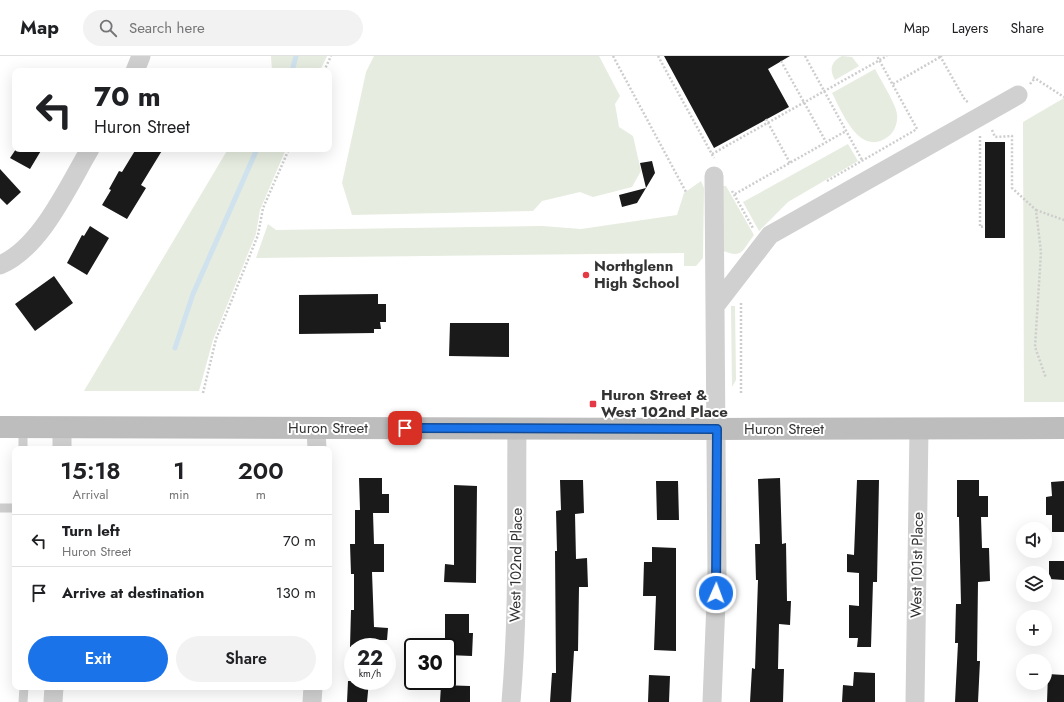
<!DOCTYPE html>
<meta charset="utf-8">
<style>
:root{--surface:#fff;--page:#f2f2f2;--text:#202124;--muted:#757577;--line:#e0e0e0;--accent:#1a73e8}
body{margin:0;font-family:Jost,sans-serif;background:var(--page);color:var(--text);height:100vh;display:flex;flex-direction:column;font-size:15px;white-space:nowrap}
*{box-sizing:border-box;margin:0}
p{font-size:13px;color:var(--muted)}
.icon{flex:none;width:22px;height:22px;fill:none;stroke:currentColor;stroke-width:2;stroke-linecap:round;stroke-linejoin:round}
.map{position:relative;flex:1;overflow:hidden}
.drawer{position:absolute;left:12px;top:390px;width:320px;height:244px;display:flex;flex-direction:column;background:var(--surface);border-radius:8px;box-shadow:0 4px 16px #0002}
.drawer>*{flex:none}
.guide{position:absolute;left:12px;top:12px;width:320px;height:84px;border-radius:8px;box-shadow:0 4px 16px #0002;background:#fff;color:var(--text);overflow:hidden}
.fabs{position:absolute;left:1016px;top:466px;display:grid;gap:8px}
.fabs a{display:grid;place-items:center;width:36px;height:36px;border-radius:50%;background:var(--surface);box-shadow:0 4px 16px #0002;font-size:20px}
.speed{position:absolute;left:344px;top:582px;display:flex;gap:8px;font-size:20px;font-weight:700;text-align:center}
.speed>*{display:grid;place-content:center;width:52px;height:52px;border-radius:50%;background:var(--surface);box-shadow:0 4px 16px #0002;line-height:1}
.speed small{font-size:10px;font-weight:400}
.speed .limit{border:2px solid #111;border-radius:6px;background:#fff;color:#111}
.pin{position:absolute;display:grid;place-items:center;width:34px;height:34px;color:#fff;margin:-17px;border-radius:8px;box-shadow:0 2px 6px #0006}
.me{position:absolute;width:44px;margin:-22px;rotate:2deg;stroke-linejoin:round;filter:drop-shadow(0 0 3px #0008)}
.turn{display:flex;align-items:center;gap:14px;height:84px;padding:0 16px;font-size:18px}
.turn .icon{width:52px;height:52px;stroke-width:2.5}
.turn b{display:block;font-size:28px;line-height:34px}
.eta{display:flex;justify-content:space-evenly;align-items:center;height:68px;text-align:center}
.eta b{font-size:24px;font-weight:600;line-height:28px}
.cta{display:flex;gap:8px;margin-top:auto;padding:8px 16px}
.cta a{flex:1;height:46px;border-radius:24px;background:var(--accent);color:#fff;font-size:16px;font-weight:600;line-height:46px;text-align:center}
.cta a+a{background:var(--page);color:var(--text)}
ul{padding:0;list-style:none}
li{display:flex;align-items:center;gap:12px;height:52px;padding:0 16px;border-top:1px solid var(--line)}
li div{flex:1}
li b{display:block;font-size:15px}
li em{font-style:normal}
header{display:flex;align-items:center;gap:24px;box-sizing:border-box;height:56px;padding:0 20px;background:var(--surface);border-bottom:1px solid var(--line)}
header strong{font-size:19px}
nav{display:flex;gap:22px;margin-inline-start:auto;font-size:14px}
.search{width:280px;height:36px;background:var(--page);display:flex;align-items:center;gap:10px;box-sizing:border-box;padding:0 14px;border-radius:22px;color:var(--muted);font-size:15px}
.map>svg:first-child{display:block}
.green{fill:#e6ecdf}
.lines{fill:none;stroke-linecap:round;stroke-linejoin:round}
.stream{stroke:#cfe2ee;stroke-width:5}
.building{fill:#1a1a1a}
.path{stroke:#cdcdcd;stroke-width:2.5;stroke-dasharray:2 2;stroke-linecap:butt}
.lane{stroke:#d0d0d0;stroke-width:9}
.street{stroke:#d0d0d0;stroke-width:19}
.secondary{stroke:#bdbdbd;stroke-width:22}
.route-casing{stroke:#114b97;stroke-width:10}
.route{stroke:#1a73e8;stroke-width:7}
.poi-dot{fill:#e63946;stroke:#fff;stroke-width:1.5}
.labels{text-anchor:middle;stroke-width:4;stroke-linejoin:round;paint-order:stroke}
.poi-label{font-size:15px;font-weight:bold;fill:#333;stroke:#fff;text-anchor:start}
.street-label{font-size:15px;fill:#333;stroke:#fff}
</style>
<header>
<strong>Map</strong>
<div class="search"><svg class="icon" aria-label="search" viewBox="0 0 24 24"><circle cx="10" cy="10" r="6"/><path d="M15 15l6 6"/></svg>Search here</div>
<nav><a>Map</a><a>Layers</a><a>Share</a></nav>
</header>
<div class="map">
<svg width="1064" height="646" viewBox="0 0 1064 646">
<rect width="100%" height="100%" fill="#fff"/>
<path class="green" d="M 271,0 L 327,0 L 320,15 L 272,15 Z
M 374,0 L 599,0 L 620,40 L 615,48 L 619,71 L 633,80 L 641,115 L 632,131 L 593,141 L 580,136 L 542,145 L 533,155 L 352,159 L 342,127 L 366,16 Z
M 842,0 L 852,1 L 859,10 L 835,24 C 829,14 831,5 842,0 Z
M 875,13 C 880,23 896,48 897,58 C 898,66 895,75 889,80 C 860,103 842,56 832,37 Z
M 1064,42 L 1064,346 L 1024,346 L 1023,66 Z
M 848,88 L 858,105 L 788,146 L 759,175 L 743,146 Z
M 228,93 L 286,93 L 260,154 L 256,178 L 213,284 L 199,335 L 84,335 Z
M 701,125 L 704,132 L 703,202 L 696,210 L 684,210 L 684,197 L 256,202 L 268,168 L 276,174 L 542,170 L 581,173 L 677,159 L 684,137 Z
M 723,130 L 726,130 L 754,179 C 741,196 743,203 721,194 Z
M 731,250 L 735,250 L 736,324 L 732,331 Z"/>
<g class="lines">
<path class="stream" d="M 292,15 L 296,0
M 175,292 L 193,238 L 257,93"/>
</g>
<path class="building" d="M 664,0 L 790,0 L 768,13 L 789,51 L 714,92 Z
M 985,86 L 1005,86 L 1005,182 L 985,182 Z
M 16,93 L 42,93 L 30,113 L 10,102 Z
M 136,93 L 163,93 L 141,129 L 146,132 L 127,163 L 102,149 L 111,134 L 109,133 L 119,115 L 122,116 Z
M 652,105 L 655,117 L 637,147 L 622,151 L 619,139 L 646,132 L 640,107 Z
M 0,113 L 21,136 L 7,149 L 0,142 Z
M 90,170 L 109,182 L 87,219 L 67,207 L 82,179 L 84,180 Z
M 54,220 L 73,247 L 35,275 L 15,248 Z
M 378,238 L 378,248 L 386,248 L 386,266 L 380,266 L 381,273 L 374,273 L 374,277 L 299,278 L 299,239 Z
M 450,267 L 509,267 L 509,301 L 449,300 Z
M 359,422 L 382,422 L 382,438 L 389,438 L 389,457 L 373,457 L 374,488 L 384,488 L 384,516 L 372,516 L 374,571 L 388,572 L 387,584 L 374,584 L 374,591 L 350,591 L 351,554 L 354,554 L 354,518 L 351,518 L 350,488 L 355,488 L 355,454 L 360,454 Z
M 780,422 L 782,488 L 786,487 L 787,545 L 791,545 L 790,569 L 779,568 L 778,613 L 784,613 L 783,646 L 750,646 L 752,612 L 755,613 L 758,524 L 756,524 L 755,488 L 760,488 L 758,423 Z
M 560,424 L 583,424 L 584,457 L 575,458 L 576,503 L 587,502 L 588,531 L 579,531 L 578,595 L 574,595 L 571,646 L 550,646 L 552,617 L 556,617 L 555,495 L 557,495 L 556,455 L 561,454 Z
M 857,424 L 879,424 L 877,526 L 873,526 L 871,591 L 857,591 L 858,582 L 849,582 L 849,549 L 859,550 L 859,517 L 847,516 L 847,498 L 854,499 Z
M 957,424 L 979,424 L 979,440 L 988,440 L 988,461 L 981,461 L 982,492 L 989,492 L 990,525 L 978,526 L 977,605 L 980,605 L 978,646 L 955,646 L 958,587 L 955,587 L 956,548 L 961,548 L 959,461 L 957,461 Z
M 656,425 L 678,425 L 679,464 L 657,464 Z
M 1064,425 L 1064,476 L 1052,476 L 1052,459 L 1046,459 L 1046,441 L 1052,440 L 1051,426 Z
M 454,429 L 477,430 L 476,527 L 444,526 L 445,508 L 454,509 Z
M 652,491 L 676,492 L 676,595 L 654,594 L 656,540 L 643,540 L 644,506 L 652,506 Z
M 1049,505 L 1064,505 L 1064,524 L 1049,523 Z
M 445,558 L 469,558 L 469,577 L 473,577 L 472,600 L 447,599 L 447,591 L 445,591 Z
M 854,616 L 875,617 L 875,646 L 842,646 L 843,629 L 853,630 Z
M 1048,618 L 1064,619 L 1064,646 L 1047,646 Z
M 649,619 L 670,620 L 669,646 L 648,646 Z
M 348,625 L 369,625 L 367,646 L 347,646 Z
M 441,629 L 470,630 L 470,646 L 440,646 Z"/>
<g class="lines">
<path class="path" d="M 613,0 L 686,136
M 658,0 L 714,102
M 805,0 L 862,104
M 940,0 L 965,44 L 969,47
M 781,5 L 826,86
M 324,15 L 331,0
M 1033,21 L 1064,41
M 893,28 L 942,0
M 1030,28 L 1035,22
M 766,63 L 790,107
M 992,74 L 995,81 L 1012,80 L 1012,132 L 1036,154 L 1041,196 L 1035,291 L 1046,322
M 980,80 L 980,171 L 985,170
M 712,98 L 887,0
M 827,125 L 917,73 L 877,0
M 732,135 L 753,172
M 735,138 L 846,75
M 1036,154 L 1064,164
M 203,337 L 216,283 L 258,179 L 263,152 L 289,93
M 741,337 L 741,245"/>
<path class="lane" d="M 23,371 L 23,393
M 0,452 L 15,452
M 23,646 L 24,631"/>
<path class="street" d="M 135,15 L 141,0
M 0,209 C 41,192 68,130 90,93
M 716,249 L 770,179 L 1018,39
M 62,371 L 62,393
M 316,372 L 317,393
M 53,646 L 54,631
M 312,646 L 313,631
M 511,646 C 519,555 516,464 517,373
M 712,646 L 717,521 L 714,120
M 915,646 L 919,373"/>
<path class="secondary" d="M 0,371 L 717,373 L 1064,372"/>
</g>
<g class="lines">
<defs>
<path id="route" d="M 405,372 L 717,373 L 716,537"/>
</defs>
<use href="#route" class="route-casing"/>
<use href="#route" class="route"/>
</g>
<g class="poi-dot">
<circle cx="586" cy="219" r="4"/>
<rect x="589" y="344" width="8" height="8" rx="2"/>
</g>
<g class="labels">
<g class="poi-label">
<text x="594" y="215">Northglenn<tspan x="594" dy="17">High School</tspan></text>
<text x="601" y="344">Huron Street &amp;<tspan x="601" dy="17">West 102nd Place</tspan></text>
</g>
<g class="street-label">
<text x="328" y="377">Huron Street</text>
<text x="784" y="378">Huron Street</text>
<text transform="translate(516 509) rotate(-89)" y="5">West 102nd Place</text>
<text transform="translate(917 509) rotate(-89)" y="5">West 101st Place</text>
</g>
</g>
</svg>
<div class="fabs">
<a><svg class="icon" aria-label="sound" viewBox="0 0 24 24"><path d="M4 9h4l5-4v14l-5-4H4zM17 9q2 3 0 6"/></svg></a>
<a><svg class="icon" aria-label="layers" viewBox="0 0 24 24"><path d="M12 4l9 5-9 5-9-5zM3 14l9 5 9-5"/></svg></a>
<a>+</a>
<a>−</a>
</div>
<div class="speed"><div>22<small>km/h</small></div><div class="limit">30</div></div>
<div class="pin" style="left:405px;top:372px;background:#d93025"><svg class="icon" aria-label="arrive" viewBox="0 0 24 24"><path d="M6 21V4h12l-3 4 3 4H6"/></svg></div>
<svg class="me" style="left:716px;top:537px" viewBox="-20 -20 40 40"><circle r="17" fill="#1a73e8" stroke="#fff" stroke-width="3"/><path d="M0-11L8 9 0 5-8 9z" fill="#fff"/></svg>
<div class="guide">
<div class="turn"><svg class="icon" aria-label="left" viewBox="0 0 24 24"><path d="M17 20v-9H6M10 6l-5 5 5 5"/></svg><div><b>70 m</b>Huron Street</div></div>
</div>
<section class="drawer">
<div class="eta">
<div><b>15:18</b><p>Arrival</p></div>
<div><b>1</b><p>min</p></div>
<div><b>200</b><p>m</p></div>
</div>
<ul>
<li><svg class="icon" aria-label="left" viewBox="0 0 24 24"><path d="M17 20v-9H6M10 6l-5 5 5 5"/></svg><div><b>Turn left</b><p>Huron Street</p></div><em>70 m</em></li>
<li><svg class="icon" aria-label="arrive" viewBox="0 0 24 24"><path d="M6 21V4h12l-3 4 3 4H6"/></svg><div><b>Arrive at destination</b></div><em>130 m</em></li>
</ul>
<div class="cta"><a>Exit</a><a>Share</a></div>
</section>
</div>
